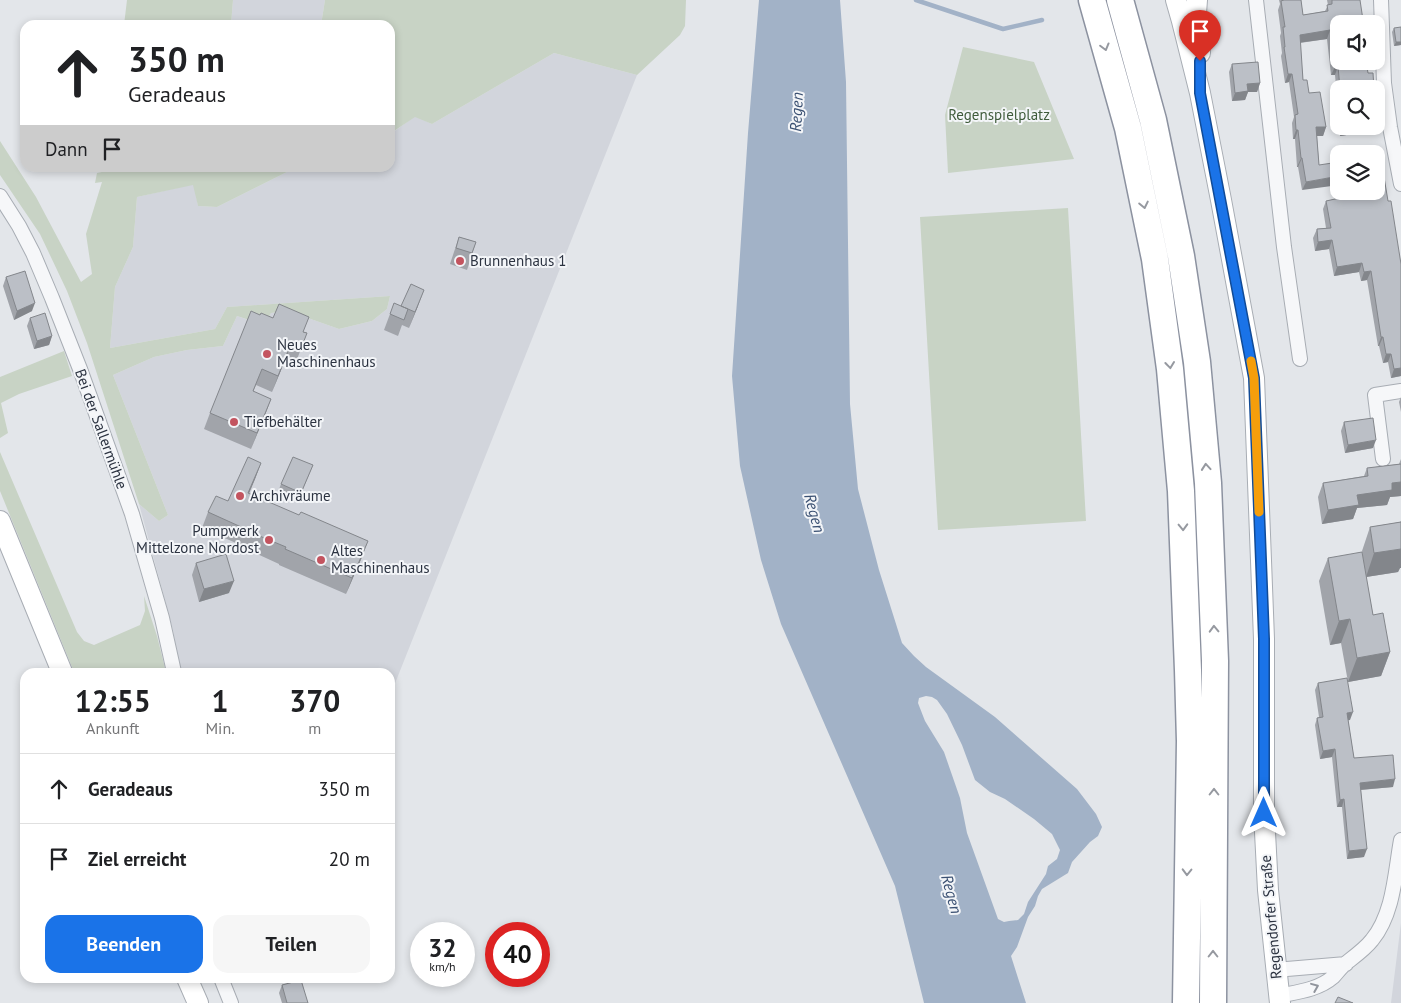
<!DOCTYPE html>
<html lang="de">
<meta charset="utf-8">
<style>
:root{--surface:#fff;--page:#f6f6f6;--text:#202124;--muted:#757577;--line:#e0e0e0;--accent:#1a73e8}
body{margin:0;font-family:"PT Sans",sans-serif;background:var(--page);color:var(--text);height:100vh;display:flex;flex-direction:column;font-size:19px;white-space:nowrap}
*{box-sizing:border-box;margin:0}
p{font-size:16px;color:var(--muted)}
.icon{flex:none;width:28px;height:28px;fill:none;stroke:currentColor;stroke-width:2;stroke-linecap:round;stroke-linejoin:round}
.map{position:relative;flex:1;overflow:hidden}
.side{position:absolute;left:20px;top:668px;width:375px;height:315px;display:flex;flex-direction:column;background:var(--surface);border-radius:15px;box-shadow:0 2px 8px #0003}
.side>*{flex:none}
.top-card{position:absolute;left:20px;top:20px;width:375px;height:152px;border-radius:15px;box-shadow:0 2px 8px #0003;background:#fff;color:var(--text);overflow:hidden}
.tools{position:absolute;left:1330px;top:15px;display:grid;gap:10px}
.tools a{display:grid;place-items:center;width:55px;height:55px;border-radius:10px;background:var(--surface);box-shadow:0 2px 8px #0003;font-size:25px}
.speed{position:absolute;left:410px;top:922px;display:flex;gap:10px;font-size:25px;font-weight:700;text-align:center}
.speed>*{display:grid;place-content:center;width:65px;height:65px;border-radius:50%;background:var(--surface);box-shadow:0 2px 8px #0003;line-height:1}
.speed small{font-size:12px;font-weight:400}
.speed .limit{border:8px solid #d22;background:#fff;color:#111}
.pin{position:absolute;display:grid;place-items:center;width:42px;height:42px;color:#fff;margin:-51px -21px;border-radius:50% 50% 50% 0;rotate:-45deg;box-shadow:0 0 5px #0007}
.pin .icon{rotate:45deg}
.me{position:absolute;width:55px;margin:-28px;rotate:0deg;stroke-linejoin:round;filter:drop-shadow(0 0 4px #0008)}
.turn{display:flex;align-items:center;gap:18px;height:105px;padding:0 25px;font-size:22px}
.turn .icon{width:65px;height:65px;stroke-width:2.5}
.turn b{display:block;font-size:35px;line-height:42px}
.then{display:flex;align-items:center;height:48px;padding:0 25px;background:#0003;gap:10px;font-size:19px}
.eta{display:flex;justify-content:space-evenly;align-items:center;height:85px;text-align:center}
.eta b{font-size:30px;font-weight:700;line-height:35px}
.action{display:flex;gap:10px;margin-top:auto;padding:10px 25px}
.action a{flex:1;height:58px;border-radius:15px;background:var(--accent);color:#fff;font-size:20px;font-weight:700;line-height:58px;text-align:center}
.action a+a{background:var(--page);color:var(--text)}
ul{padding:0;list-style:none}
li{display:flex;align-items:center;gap:15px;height:70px;padding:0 25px;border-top:1px solid var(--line)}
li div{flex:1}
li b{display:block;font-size:19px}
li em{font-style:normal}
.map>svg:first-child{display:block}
.built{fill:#d2d5dc}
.green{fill:#c8d3c5}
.water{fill:#a2b2c7;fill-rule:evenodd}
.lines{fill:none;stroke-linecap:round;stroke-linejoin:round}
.stream{stroke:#a2b2c7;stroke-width:4.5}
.street-casing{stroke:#a8adb4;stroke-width:16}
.secondary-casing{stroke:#a8adb4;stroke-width:22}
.highway-casing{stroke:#8c92a0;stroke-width:29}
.street{stroke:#f6f7f9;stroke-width:14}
.secondary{stroke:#fff;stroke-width:20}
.highway{stroke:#fff;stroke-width:26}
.wall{fill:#a1a4aa}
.shaded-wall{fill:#83868b}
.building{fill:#bbbfc6;stroke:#83868b}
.oneway{stroke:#9699a0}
.oneway2{stroke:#91959d}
.route-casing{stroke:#114b97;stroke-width:12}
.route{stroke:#1a73e8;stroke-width:9}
.slow{stroke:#f59e0b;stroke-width:9}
.poi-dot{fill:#c3545f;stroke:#f3f5f8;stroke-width:2}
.labels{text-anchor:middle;stroke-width:4;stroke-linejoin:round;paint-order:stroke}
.park-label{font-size:15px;fill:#3f5b3b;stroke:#f3f5f8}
.poi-label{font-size:15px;fill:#2c3341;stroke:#f3f5f8;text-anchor:start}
.street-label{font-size:15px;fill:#2c3341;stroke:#f3f5f8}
.water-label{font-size:16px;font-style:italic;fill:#3a5072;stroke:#f3f5f8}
</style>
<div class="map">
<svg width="1401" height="1003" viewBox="0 0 1401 1003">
<rect width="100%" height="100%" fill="#e3e6ea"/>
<path class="built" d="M 233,0 L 325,0 L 321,25 L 231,25 Z
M 554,53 L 637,75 L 390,696 L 390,672 L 180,672 L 173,630 L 139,504 L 159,521 L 168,515 L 113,375 L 154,357 L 187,350 L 223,346 L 237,316 L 263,325 L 271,313 L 288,311 L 339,329 L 372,321 L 387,309 L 390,296 L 227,307 L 215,329 L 110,348 L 115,287 L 133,247 L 137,197 L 194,184 L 198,206 L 217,207 L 295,168 L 390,168 L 390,133 L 392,133 L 415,116 L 432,124 Z
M 1401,923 L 1401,1003 L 1391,1003 Z"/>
<path class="green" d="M 127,0 L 233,0 L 231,25 L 124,25 Z
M 325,0 L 686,0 L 685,26 L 680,35 L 637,75 L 554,53 L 432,124 L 415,117 L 391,133 L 390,133 L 390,25 L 321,25 Z
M 963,47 L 1034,62 L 1074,159 L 948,173 L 945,115 Z
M 0,141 L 36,197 L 81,282 L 92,274 L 86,234 L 102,182 L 95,183 L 97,173 L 121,168 L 295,168 L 217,207 L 198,206 L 193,185 L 137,197 L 133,247 L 115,287 L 110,348 L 215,329 L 227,307 L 390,296 L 387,309 L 372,321 L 339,329 L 288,311 L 271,313 L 264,325 L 237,316 L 223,346 L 187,350 L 154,357 L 113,375 L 168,515 L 159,521 L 139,504 L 87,343 L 67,291 L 40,234 L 0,175 Z
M 1068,208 L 1086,521 L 938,530 L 920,217 Z
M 64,351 L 72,376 L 19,394 L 1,403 L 8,433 L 0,438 L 0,377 Z
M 0,452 L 77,632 L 84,641 L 94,645 L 140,625 L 145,611 L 144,596 L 157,636 L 166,672 L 74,672 L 0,491 Z"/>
<path class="water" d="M 759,0 L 840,0 L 846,82 L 850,404 L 858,489 L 879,570 L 902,643 L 914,656 L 926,667 L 995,717 L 1077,789 L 1096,814 L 1102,827 L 1098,836 L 1090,842 L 1072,862 L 1068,873 L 1042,889 L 1038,896 L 1035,906 L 1028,917 L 1017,947 L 1011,956 L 1026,1003 L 924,1003 L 895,886 L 781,624 L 761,560 L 740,466 L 732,376 L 748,133 ZM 926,696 L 932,697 L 937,700 L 947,714 L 962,745 L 975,780 L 990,792 L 1005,799 L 1034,819 L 1052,834 L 1060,850 L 1057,859 L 1048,866 L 1046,874 L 1028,902 L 1024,914 L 1018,920 L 1009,921 L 1004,922 L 998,919 L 967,833 L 960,798 L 944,752 L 925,721 L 918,703 L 919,698 Z"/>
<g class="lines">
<path class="stream" d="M 916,0 L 1003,29 L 1042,20"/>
<defs>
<path id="street" d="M 1256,0 L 1284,247 L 1300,359
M 1381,0 L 1384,83 L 1390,127 L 1401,184
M 0,196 L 19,226 L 33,253 L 52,298 L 80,369 L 132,514 L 162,618 L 174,672
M 1383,459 L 1375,395 L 1401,391
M 1275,970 L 1346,964
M 221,978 L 231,1003
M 1278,996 C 1297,992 1318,990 1333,977 C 1337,973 1341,967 1346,963 C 1355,956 1365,949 1372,940 C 1394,913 1395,873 1401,840"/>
<path id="secondary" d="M 1176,0 L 1182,21 L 1200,93 L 1221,200 L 1254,378 L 1264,639 L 1264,813 L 1268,890 L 1280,1003
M 1197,0 L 1196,13 L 1200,53
M 0,521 L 62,672
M 187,978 L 198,1003"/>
<path id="highway" d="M 1092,0 L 1128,128 L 1155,259 L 1170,369 L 1181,491 L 1188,670 L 1190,741 L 1186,1003
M 1120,0 L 1153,120 L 1181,256 L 1197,362 L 1208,483 L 1215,661 L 1213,1003"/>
</defs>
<use href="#street" class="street-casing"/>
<use href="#secondary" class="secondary-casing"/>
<use href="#highway" class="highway-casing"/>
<use href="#street" class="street"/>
<use href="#secondary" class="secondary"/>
<use href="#highway" class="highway"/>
</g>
<path class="wall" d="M 1279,0 L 1301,0 L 1303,15 L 1325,11 L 1328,5 L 1327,0 L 1360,0 L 1339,24 L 1339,61 L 1368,73 L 1374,89 L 1339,89 L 1339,118 L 1335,75 L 1331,75 L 1327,39 L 1300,43 L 1303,80 L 1309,93 L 1326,127 L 1323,136 L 1317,136 L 1319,165 L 1302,190 L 1298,167 L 1297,167 L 1295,139 L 1293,139 L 1292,123 L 1294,117 L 1289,82 L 1285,83 L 1281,56 L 1282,53 L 1280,36 L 1281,33 L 1278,10 L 1280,4 Z
M 1394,28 L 1401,45 L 1394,46 L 1392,32 Z
M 1232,64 L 1260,83 L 1257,92 L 1248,92 L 1245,100 L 1232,101 L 1229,72 Z
M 1340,126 L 1369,126 L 1366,132 L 1340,136 Z
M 1343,191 L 1376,191 L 1388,201 L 1401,264 L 1401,376 L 1391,378 L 1388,362 L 1383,363 L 1379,346 L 1378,346 L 1367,280 L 1361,281 L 1359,272 L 1334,276 L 1329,249 L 1315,251 L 1313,238 L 1317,229 L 1326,228 L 1323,209 L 1326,201 L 1344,197 Z
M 459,237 L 476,242 L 467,270 L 450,264 Z
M 6,277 L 32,311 L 14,320 L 3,286 Z
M 401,306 L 418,306 L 409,328 L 402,325 L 398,336 L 384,330 L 390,314 Z
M 260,315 L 307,333 L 296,362 L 286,358 L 272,392 L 256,385 L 253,392 L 271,399 L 251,449 L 204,429 L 210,413 Z
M 30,318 L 52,336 L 49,345 L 34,349 L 27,326 Z
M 1401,397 L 1401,412 L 1399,402 Z
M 1344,422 L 1373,448 L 1345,453 L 1341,431 Z
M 1401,459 L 1401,496 L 1390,497 L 1387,505 L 1357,508 L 1353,519 L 1322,524 L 1318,497 L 1323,483 L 1364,476 L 1367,468 L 1399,464 Z
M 261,463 L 255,479 L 249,494 L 362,557 L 346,594 L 279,565 L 279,564 L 244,548 L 245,547 L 202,528 L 208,512 L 228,501 Z
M 313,465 L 298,501 L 278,492 L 281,484 Z
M 1401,521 L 1401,568 L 1400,568 L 1398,572 L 1366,577 L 1373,615 L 1390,652 L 1381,676 L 1348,682 L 1341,643 L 1330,645 L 1319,581 L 1328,558 L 1363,562 L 1362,551 L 1370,527 L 1400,522 Z
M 196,563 L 229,593 L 199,602 L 192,575 Z
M 1318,683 L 1350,720 L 1348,720 L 1354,758 L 1393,787 L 1361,790 L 1364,857 L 1347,859 L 1342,807 L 1337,807 L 1332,757 L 1320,759 L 1315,725 L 1317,718 L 1319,717 L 1315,690 Z
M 282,985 L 308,1003 L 282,1003 L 279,993 Z"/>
<path class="shaded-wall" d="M 1363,20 L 1362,24 L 1340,24 Z
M 1330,30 L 1327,39 L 1297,43 L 1300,35 Z
M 1396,42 L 1401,42 L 1401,45 L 1394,46 Z
M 1338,66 L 1335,75 L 1331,75 L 1335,67 Z
M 1288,74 L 1292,74 L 1289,82 L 1285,83 Z
M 1260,83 L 1257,92 L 1248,92 L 1245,100 L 1232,101 L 1235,93 L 1247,84 Z
M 1349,126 L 1369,126 L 1366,132 L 1340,136 L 1344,127 Z
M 1316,127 L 1326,127 L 1323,136 L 1313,136 Z
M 1296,130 L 1298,130 L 1295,139 L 1293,139 Z
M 1301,158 L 1302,158 L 1298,167 L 1297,167 Z
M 1339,176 L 1339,185 L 1302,190 L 1306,182 Z
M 1332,240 L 1329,249 L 1315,251 L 1318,242 Z
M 1362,263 L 1359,272 L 1334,276 L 1337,267 Z
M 1371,271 L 1367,280 L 1361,281 L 1364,272 Z
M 424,290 L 418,306 L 409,328 L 415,312 Z
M 35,303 L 32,311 L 14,320 L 17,311 Z
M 52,336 L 49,345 L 34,349 L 37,341 Z
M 1381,337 L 1383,337 L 1379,346 L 1378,346 Z
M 292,341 L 286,358 L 272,392 L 278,376 Z
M 1386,354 L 1391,354 L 1388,362 L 1383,363 Z
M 1401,368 L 1401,376 L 1391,378 L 1394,369 Z
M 271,399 L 265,415 L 251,449 L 257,433 Z
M 1376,440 L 1373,448 L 1345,453 L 1348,445 Z
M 261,463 L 255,479 L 242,509 L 248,493 Z
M 1401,482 L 1401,496 L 1390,497 L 1387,505 L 1357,508 L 1353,519 L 1322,524 L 1328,510 L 1357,495 L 1392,483 Z
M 368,541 L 362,557 L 346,594 L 352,578 Z
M 1401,549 L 1401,568 L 1400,568 L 1398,572 L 1366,577 L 1374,553 Z
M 234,581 L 229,593 L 199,602 L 204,589 Z
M 1350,619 L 1341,643 L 1330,645 L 1339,621 Z
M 1390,652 L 1381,676 L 1348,682 L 1357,658 Z
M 1353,712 L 1350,720 L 1344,721 L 1347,713 Z
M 1335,749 L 1332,757 L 1320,759 L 1323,751 Z
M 1395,779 L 1393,787 L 1358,790 L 1360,783 Z
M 1344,799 L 1342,807 L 1337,807 L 1340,800 Z
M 1367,849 L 1364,857 L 1347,859 L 1349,851 Z"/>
<path class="building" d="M 1284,0 L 1301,0 L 1303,15 L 1328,11 L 1327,5 L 1332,4 L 1332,0 L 1360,0 L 1363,20 L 1339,24 L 1339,61 L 1366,61 L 1368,73 L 1373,73 L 1374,89 L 1340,89 L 1338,66 L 1335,67 L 1330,30 L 1300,35 L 1303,80 L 1307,80 L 1309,93 L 1320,92 L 1326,127 L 1316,127 L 1319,165 L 1339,162 L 1339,176 L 1306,182 L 1302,158 L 1301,158 L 1298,130 L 1296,130 L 1295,115 L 1298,114 L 1292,74 L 1288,74 L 1284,47 L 1285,47 L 1283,27 L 1285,27 L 1281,1 Z
M 1401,27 L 1401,42 L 1396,42 L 1394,28 Z
M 1258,62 L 1260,83 L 1247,84 L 1248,91 L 1235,93 L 1232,64 Z
M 1382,165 L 1388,201 L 1391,201 L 1401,264 L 1401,368 L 1394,369 L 1391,354 L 1386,354 L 1383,337 L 1381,337 L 1371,271 L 1364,272 L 1362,263 L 1337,267 L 1332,240 L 1318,242 L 1317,229 L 1331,228 L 1326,201 L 1349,196 L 1348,191 L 1376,191 L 1376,166 Z
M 459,237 L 476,242 L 472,253 L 456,248 Z
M 25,271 L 35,303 L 17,311 L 6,277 Z
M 411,284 L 424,290 L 415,312 L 401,306 Z
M 394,303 L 408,309 L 404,320 L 390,314 Z
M 279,304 L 309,317 L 303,332 L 307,333 L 302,346 L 292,341 L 278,376 L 262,369 L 253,391 L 271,399 L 257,433 L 210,413 L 251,311 L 260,315 L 261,313 L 273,318 Z
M 45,313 L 52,336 L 37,341 L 30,318 Z
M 1373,418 L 1376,440 L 1348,445 L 1344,422 Z
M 248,457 L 261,463 L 248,493 L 299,515 L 301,512 L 368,541 L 352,578 L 285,549 L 286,547 L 250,532 L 250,531 L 208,512 L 216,496 L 228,501 Z
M 293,457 L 313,465 L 301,493 L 281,484 Z
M 1401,464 L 1401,482 L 1392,483 L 1392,490 L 1357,495 L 1359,505 L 1328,510 L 1323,483 L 1368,476 L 1367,468 Z
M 1401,522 L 1401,549 L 1374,553 L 1370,527 Z
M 1362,552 L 1373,615 L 1383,613 L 1390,652 L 1357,658 L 1350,619 L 1339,621 L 1328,558 Z
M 226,554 L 234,581 L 204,589 L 196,563 Z
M 1347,678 L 1353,712 L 1347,713 L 1354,758 L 1393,755 L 1395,779 L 1360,783 L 1367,849 L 1349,851 L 1344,799 L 1340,800 L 1335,749 L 1323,751 L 1317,718 L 1323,717 L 1318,683 Z
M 301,980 L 308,1003 L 287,1003 L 282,985 Z
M 1338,997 L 1353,1003 L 1335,1003 Z"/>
<defs><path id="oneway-chevron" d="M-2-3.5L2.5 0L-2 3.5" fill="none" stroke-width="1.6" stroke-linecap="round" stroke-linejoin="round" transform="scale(1.25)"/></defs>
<g class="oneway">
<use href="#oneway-chevron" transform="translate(1105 47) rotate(75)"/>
<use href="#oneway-chevron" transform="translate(1144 205) rotate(78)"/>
<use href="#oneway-chevron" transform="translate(1170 365) rotate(83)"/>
<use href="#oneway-chevron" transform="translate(1206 467) rotate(-95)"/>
<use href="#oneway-chevron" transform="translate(1183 527) rotate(88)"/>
<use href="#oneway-chevron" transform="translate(1214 629) rotate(-92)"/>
<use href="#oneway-chevron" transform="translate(1214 792) rotate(-90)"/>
<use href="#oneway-chevron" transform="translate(1187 872) rotate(91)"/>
<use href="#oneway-chevron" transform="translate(1213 954) rotate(-90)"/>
</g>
<use class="oneway2" href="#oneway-chevron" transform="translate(1315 987) rotate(-22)"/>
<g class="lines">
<defs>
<path id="route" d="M 1200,61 L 1200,93 L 1254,378 L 1264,639 L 1264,813"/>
</defs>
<use href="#route" class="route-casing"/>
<use href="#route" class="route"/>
<path class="slow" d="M 1251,361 L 1254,378 L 1259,512"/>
</g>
<g class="poi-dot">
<circle cx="460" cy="261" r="5"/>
<circle cx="267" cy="354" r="5"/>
<circle cx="234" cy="422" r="5"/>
<circle cx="240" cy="496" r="5"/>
<circle cx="269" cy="540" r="5"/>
<circle cx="321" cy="560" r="5"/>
</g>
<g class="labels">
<g class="park-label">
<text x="999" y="120">Regenspielplatz</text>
</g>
<g class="poi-label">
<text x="470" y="266">Brunnenhaus 1</text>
<text x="277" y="350">Neues<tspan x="277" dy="17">Maschinenhaus</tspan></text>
<text x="244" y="427">Tiefbehälter</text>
<text x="250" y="501">Archivräume</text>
<text x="259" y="536" text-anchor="end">Pumpwerk<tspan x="259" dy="17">Mittelzone Nordost</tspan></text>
<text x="331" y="556">Altes<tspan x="331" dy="17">Maschinenhaus</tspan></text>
</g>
<g class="street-label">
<text transform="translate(101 429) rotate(70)" y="5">Bei der Sallermühle</text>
<text transform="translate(1271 917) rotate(-95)" y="5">Regendorfer Straße</text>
</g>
<g class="water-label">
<text transform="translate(796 112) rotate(-87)" y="6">Regen</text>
<text transform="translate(815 513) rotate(75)" y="6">Regen</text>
<text transform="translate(952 894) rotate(75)" y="6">Regen</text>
</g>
</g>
</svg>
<div class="tools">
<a><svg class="icon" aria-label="sound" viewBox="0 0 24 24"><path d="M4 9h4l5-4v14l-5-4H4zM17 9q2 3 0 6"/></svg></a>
<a><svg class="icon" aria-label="search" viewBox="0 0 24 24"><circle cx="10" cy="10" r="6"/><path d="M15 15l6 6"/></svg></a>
<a><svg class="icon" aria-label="layers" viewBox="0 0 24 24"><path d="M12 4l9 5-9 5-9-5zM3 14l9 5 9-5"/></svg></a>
</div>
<div class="speed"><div>32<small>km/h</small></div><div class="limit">40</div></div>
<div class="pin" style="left:1200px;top:61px;background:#d93025"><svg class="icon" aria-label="arrive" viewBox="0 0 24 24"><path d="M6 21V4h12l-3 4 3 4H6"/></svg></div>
<svg class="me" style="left:1264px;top:813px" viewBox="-20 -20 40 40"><path d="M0-17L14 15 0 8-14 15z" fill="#1a73e8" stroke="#fff" stroke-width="4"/></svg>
<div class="top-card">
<div class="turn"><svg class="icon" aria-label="ahead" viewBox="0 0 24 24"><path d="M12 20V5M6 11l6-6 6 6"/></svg><div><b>350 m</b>Geradeaus</div></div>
<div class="then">Dann<svg class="icon" aria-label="arrive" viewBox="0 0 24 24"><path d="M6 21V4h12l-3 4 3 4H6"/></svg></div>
</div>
<section class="side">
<div class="eta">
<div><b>12:55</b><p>Ankunft</p></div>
<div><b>1</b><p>Min.</p></div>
<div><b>370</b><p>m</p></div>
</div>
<ul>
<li><svg class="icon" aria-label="ahead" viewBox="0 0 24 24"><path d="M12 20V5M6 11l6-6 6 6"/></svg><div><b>Geradeaus</b></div><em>350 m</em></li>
<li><svg class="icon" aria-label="arrive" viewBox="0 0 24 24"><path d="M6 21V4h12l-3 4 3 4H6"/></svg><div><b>Ziel erreicht</b></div><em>20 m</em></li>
</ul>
<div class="action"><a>Beenden</a><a>Teilen</a></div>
</section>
</div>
